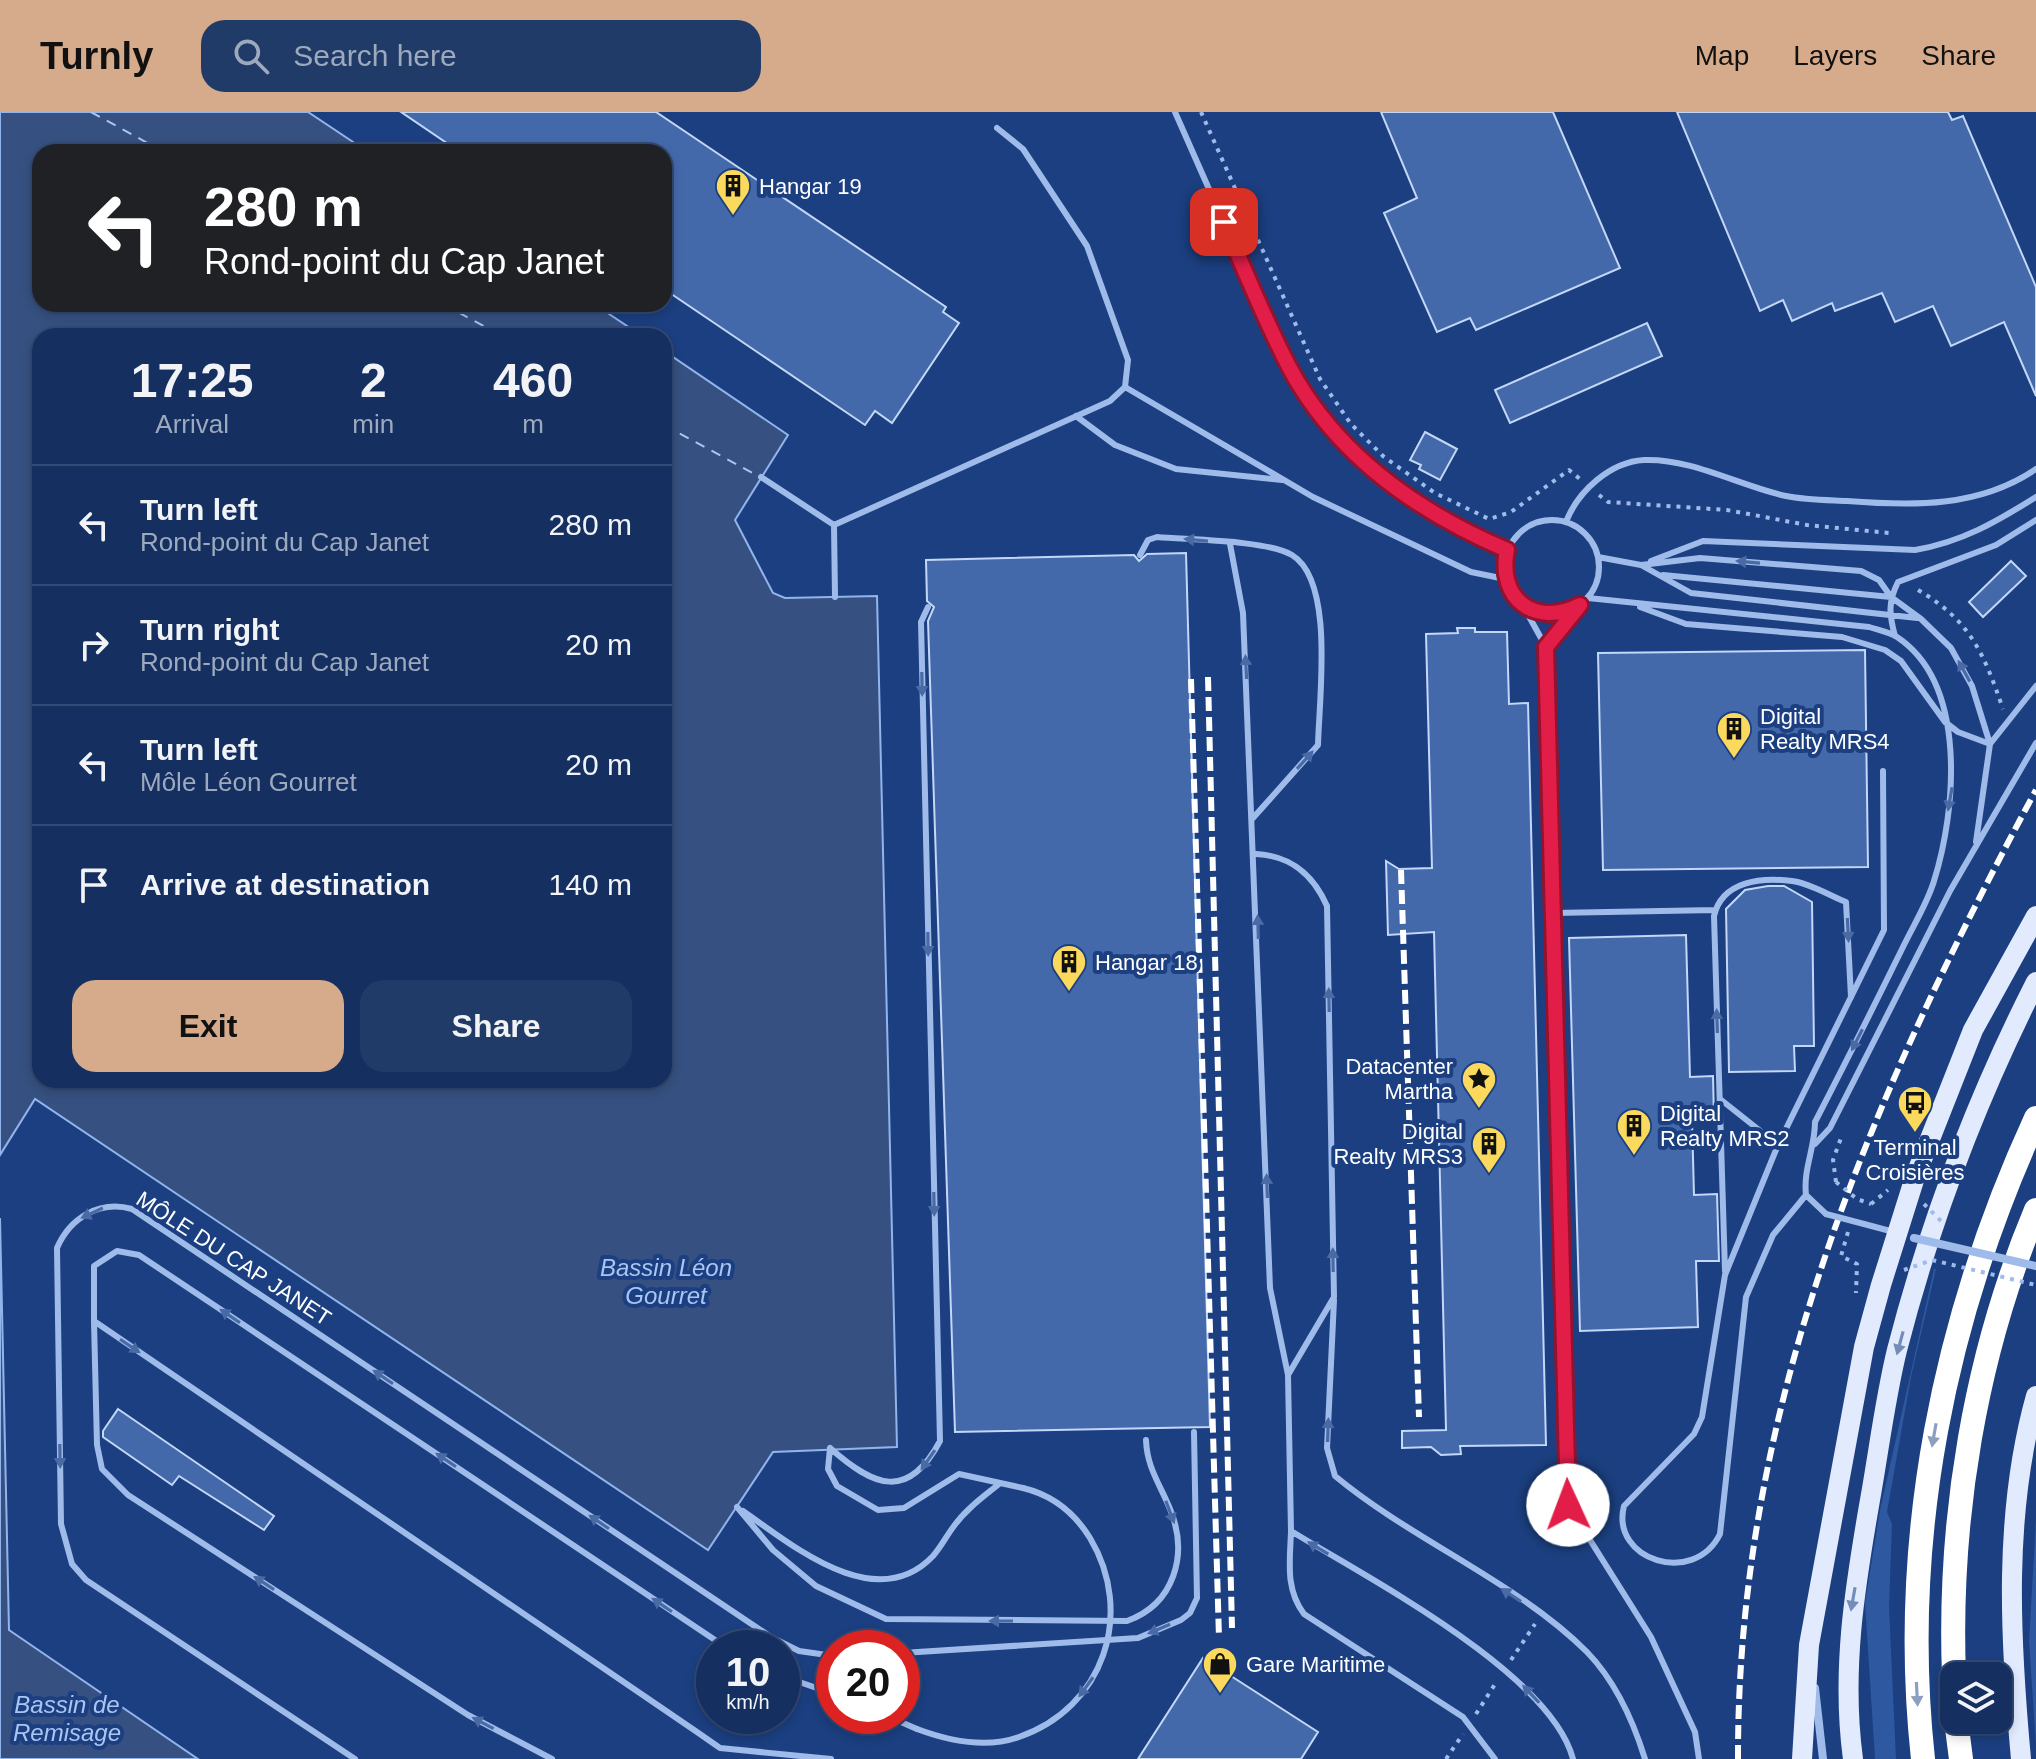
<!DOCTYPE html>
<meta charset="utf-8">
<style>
:root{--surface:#142f60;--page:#213b69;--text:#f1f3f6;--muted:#9da9bd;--line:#334a75;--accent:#d6ab8b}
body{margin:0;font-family:Arial,sans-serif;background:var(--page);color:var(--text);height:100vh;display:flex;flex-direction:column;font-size:30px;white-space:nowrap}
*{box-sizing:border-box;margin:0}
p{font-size:26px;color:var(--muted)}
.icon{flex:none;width:44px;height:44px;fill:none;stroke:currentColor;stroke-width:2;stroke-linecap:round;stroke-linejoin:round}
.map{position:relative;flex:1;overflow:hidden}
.sheet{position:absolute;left:32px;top:216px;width:640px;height:760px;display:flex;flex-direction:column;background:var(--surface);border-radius:24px;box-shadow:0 4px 12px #0003,0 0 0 2px var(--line)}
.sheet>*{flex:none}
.top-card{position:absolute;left:32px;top:32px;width:640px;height:168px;border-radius:24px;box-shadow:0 4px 12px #0003,0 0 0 2px var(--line);background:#202124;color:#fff;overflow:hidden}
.fabs{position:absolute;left:1940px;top:1550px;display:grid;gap:16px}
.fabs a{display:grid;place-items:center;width:72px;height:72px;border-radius:16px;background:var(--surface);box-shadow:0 4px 12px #0003,0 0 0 2px var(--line);font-size:40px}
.speed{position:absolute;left:696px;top:1518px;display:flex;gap:16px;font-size:40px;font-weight:700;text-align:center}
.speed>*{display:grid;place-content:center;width:104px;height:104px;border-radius:50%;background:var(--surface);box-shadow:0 4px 12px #0003,0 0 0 2px var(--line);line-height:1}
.speed small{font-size:20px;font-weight:400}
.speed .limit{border:12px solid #d22;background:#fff;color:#111}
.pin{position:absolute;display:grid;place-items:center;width:68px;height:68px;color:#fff;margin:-34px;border-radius:16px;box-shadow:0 4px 12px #0006}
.me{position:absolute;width:88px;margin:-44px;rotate:358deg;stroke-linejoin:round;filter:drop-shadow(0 0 6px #0008)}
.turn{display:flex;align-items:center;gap:28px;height:168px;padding:0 40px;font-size:36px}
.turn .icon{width:104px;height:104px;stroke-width:2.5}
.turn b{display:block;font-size:56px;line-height:68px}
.eta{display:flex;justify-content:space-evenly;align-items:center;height:136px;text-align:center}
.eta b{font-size:48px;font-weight:700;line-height:56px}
.primary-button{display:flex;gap:16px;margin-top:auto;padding:16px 40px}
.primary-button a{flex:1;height:92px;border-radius:24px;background:var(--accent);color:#111;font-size:32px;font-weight:700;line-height:92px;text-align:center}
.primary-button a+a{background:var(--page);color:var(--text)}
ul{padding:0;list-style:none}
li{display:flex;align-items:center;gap:24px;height:120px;padding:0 40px;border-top:2px solid var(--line)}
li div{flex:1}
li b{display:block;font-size:30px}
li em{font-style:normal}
header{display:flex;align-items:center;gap:48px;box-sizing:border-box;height:112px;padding:0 40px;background:var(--accent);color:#111}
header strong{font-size:38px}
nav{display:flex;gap:44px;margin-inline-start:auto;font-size:28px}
.search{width:560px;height:72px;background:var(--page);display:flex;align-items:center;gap:20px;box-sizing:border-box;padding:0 28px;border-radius:24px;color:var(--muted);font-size:30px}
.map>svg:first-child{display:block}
.green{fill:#2e589f}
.water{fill:#365181;stroke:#92b4ec;stroke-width:2}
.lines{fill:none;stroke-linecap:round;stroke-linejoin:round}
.ferry{stroke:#aac5f1;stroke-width:2;stroke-dasharray:10 8;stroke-linecap:butt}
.building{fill:#4469aa;stroke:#c3d7f7;stroke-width:2}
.path{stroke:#9fbbea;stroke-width:4;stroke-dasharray:4 6;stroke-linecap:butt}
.lane{stroke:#9fbbea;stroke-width:6}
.street{stroke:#9fbbea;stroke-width:8}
.primary{stroke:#e2ebfe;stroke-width:20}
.highway{stroke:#fff;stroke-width:24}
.rail{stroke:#fff;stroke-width:6;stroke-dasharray:14 6;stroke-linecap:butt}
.path-bridge{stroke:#9fbbea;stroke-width:4;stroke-dasharray:4 6;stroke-linecap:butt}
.lane-bridge{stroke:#9fbbea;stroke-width:6}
.street-bridge{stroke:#9fbbea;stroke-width:8}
.oneway{fill:#496aa5}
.oneway2{fill:#758cb9}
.oneway3{fill:#8d9fc0}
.route-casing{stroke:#92132f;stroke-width:20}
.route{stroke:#e11d48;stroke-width:14}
.labels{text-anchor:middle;stroke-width:8;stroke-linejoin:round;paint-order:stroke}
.poi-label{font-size:22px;fill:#fff;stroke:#1b3f80;text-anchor:start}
.street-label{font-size:22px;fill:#fff;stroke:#1b3f80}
.water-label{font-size:24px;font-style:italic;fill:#aac5f1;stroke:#1b3f80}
</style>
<header>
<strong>Turnly</strong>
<div class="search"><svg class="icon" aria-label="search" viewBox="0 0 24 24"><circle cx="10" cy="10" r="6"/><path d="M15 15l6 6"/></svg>Search here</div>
<nav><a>Map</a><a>Layers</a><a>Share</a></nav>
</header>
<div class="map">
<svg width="2036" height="1647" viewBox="0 0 2036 1647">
<rect width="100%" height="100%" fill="#1b3f80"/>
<path class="green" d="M 1934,1157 L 1936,1157 L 1911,1265 L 1887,1400 L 1892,1412 L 1889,1495 L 1896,1647 L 1875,1647 L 1865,1491 L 1880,1398 Z
M 2036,1407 L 2036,1634 L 2029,1529 Z"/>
<path class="water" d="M 0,0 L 308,0 L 368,40 L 40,40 L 40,192 L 594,192 L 642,224 L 40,224 L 40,968 L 664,968 L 664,239 L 788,323 L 735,408 L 773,481 L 785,486 L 877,484 L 897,1335 L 773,1340 L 708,1438 L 35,987 L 0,1043 Z
M 0,1106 L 9,1518 L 198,1647 L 0,1647 Z"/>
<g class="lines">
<path class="ferry" d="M 91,0 L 164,40
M 443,192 L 502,224
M 664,313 L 760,365"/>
</g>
<path class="building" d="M 401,0 L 656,0 L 946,195 L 943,200 L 959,211 L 892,311 L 875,299 L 865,313 L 664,177 L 664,40 L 460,40 Z
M 1381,0 L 1553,0 L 1620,156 L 1476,218 L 1470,206 L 1437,220 L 1384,101 L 1417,86 Z
M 1677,0 L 1948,0 L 1952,8 L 1963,4 L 2036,175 L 2036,284 L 2004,210 L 1951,234 L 1933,194 L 1895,210 L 1882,181 L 1835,199 L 1832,191 L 1792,209 L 1783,188 L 1760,199 Z
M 1647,211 L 1662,244 L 1510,311 L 1495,278 Z
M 1425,320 L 1457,337 L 1440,368 L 1419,357 L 1421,353 L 1410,348 Z
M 1186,441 L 1210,1315 L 955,1320 L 928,509 L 934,495 L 927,489 L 926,448 L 1134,443 L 1139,449 L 1147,442 Z
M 2011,449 L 2026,464 L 1983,505 L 1969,490 Z
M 1457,516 L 1475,516 L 1475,520 L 1507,520 L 1509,592 L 1528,591 L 1546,1333 L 1460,1334 L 1461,1342 L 1441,1343 L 1431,1335 L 1402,1336 L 1402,1319 L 1446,1318 L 1434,820 L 1388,823 L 1386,749 L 1399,757 L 1432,756 L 1426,522 L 1458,521 Z
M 1865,538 L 1868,755 L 1603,758 L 1598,541 Z
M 1768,774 L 1784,774 L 1812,790 L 1814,934 L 1794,934 L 1795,959 L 1729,960 L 1726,797 L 1745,778 Z
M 1686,823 L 1690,965 L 1713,964 L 1714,1007 L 1692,1008 L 1694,1083 L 1717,1082 L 1719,1149 L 1696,1149 L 1698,1215 L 1580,1219 L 1569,826 Z
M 118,1297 L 274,1404 L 264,1418 L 179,1364 L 172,1373 L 103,1325 L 103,1319 Z
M 1203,1546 L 1318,1620 L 1301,1647 L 1138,1647 Z"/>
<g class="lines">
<path class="path" d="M 1201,0 L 1320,267 L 1351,312 L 1384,345 L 1435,381 L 1489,407 L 1511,400 L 1569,358 L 1580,367
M 1599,383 L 1608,390 L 1727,398 L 1807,413 L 1889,421
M 1918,478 C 1971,509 1984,542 2003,597
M 1836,1070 L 1833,1048 L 1841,1026
M 1871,1092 L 1888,1078
M 1848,1120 L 1841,1144 L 1857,1152 L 1856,1181
M 1511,1548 L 1535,1512
M 1476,1602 L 1497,1569
M 1446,1647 L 1463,1622"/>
<path class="lane" d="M 1175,0 C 1199,54 1222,107 1246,161 C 1272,220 1298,280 1341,329 C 1384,379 1447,412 1507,438
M 1125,275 L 1313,385 L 1471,460 L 1505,467
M 1076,304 L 1115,333 L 1176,357 L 1282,368
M 761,365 L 834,413 L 1110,289 L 1125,275 L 1128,248 L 1087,134 L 1023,37 L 997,16
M1505 455a47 47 0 1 1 94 0a47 47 0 1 1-94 0Z
M 1566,410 C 1578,379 1610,350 1644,348 C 1691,346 1740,374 1786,384 C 1806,388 1827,388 1847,389 C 1912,394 1979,396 2036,357
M 834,413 L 835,485
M 1230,432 L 1243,501 L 1270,1176 L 1288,1263
M 1140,443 L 1148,428 L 1157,425 C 1189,428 1266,428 1292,443 C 1335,469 1319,587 1318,633 L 1253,706
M 1598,445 L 1641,453 L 1691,481 L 1917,506
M 1651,449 L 1703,429 L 1915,438 C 1962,430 1996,410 2036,385
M 1641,453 L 1700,446 L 1861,459 L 1879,468 L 1891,485 L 1921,507 L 1951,536 L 1972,574 L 1990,632 L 1976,730
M 1663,463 L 1891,485
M 1588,486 L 1869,515 C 1878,518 1889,520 1897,525 C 1968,572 1956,699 1934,769 C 1927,792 1913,814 1903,835 C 1874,894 1845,952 1815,1010 C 1815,1036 1803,1057 1806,1083 L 1826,1102
M 1522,492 L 1546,535 L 1568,1393 L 1651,1525 L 1695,1620 L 1699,1647
M 1640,495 L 1686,512 L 1842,525 L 1885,538 L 1901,549 L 1945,610 L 1958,620 L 1990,632
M 1895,524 C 1889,502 1888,490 1898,470 L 1996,433 L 2036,408
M 1546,535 L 1577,497
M 1990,632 L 2036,574
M 1256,742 C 1291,744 1313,762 1327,794 L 1334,1185 L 1288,1263 L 1291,1419 C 1366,1465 1551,1561 1573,1647
M 1553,801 L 1715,798
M 1720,987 L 1778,1033
M 1815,1032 L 1830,1016 L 1950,779 L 2036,631
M 1806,1083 L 1773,1123 L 1746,1185 L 1720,1422 C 1694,1475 1610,1448 1624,1394 L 1694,1322 L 1702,1305 L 1725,1163 L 1778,1033 L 1884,818 L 1883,659
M 1864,1112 L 1894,1120
M 1725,1159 L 1714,804 C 1722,769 1761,765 1792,769 C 1810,771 1830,784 1846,790 L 1851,885
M 1334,1188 L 1327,1336 L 1335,1364 C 1412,1428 1517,1470 1587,1540 C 1616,1570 1633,1608 1645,1647
M 94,1210 L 97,1333 L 102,1357 L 128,1383 L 468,1603 L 552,1647
M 830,1336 C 874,1375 908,1389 940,1329 L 921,510 L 928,495
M 830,1336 L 828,1357 L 837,1374 L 878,1398 L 904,1396 L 959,1362 L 1023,1376
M 737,1395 L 773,1438 L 816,1474 L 886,1507 L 1127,1509 C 1174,1492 1189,1443 1170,1397 C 1160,1372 1147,1356 1146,1328
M 743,1399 C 792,1433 876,1504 933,1444 C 941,1435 947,1423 954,1414 C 966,1397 983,1385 999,1372
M 1291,1419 C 1290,1449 1285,1477 1304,1502 L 1463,1605 L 1495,1647
M 727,1536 L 139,1143 L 117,1139 L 94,1154 L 94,1209 L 697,1620 L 720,1636 L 831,1647
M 902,1541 L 1138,1526 L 1181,1508 L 1190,1501 L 1197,1486 L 1194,1320
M 782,1564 L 834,1582
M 887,1604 L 917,1617
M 355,1647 L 86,1468 L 72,1452 L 61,1412 L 57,1136 C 70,1106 99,1088 132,1097 L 771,1525 L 799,1539 L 834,1544"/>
<path class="street" d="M 1815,1576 L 1823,1647"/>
<path class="primary" d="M 1802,1647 L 1809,1533 L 1864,1235 L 1881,1173 L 1915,1065 L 1973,918 L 2036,804
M 1853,1647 C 1841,1559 1855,1474 1870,1388 C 1879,1338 1885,1287 1897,1238 C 1930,1110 1976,988 2036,870
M 2021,1647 C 2010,1527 2003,1402 2036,1284"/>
<path class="highway" d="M 1954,1564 C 1948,1407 1975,1243 2036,1098
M 1956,1608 L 1961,1647
M 1923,1647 C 1899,1427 1944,1206 2036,1006"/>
<path class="rail" d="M 1208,565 L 1232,1516
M 1191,567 L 1219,1526
M 1401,758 L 1419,1305
M 1738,1647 C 1737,1295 1872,982 2036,678"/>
<path class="path-bridge" d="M 1836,1070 L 1857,1087 L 1871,1092
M 1924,1092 L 1943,1111
M 1904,1158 L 1932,1148 L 2036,1173"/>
<path class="lane-bridge" d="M 1826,1102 L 1864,1112
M 917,1617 C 949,1629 985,1637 1019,1625 C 1104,1596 1135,1501 1090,1426 C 1074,1400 1052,1383 1023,1376"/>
<path class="street-bridge" d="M 1914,1126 L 2036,1154"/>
</g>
<defs><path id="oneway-solid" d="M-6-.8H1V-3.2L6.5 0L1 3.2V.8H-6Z" transform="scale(2)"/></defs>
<g class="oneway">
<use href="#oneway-solid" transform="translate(1196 428) rotate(-175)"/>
<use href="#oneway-solid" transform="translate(1748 450) rotate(-175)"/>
<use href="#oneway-solid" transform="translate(1246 555) rotate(-93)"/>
<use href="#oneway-solid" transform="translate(1964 559) rotate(-119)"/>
<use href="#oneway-solid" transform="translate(922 572) rotate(89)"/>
<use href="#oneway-solid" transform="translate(1305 648) rotate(-48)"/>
<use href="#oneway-solid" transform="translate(1950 687) rotate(100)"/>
<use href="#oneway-solid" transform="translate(1258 815) rotate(-92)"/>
<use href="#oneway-solid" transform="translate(1848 818) rotate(87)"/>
<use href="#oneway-solid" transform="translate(928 832) rotate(89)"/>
<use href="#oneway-solid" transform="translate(1329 888) rotate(-91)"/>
<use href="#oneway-solid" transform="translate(1717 909) rotate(-92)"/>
<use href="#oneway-solid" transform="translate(1857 928) rotate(117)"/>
<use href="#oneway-solid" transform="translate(1267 1074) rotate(-92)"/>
<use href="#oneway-solid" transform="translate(934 1092) rotate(89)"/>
<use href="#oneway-solid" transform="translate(92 1101) rotate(155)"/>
<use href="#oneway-solid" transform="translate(1333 1148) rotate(-91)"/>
<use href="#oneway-solid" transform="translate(230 1204) rotate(-146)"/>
<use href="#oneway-solid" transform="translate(130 1234) rotate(34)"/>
<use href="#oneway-solid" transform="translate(383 1265) rotate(-146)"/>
<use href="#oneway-solid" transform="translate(1328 1318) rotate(-88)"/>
<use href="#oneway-solid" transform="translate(60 1344) rotate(89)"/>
<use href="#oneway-solid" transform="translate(446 1348) rotate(-146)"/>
<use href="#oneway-solid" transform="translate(928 1348) rotate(125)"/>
<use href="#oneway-solid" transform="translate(1170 1400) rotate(69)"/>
<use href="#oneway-solid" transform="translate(599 1410) rotate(-146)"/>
<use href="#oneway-solid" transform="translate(1318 1436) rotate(-149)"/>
<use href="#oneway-solid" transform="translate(264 1471) rotate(-147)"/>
<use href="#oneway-solid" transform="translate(1511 1483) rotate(-147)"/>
<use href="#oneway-solid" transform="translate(662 1493) rotate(-146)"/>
<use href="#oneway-solid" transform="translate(1001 1509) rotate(180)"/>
<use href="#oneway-solid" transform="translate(1159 1517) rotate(157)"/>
<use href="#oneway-solid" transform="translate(1086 1575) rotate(126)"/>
<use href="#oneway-solid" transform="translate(1531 1582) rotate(-133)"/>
<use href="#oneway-solid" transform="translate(483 1611) rotate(-152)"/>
</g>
<g class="oneway2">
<use href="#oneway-solid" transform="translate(1900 1231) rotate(105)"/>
<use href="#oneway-solid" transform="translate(1853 1487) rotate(100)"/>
</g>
<g class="oneway3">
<use href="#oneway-solid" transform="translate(1934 1323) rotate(100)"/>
<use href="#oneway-solid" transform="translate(1917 1582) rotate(87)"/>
</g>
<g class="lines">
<defs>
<path id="route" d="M 1224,110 C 1243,155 1262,201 1284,245 C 1330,339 1413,398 1507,438 C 1497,487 1535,516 1580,493 L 1546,535 L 1568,1393"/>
</defs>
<use href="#route" class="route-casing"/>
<use href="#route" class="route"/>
</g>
<defs>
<symbol id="building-pin" viewBox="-11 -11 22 30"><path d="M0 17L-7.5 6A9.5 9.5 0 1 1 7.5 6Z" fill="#fbd95c" stroke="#1b3f80"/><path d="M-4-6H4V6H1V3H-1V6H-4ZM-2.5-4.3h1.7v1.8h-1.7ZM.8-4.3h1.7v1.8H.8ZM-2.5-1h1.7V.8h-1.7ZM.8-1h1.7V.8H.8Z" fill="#111"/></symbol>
<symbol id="sight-pin" viewBox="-11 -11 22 30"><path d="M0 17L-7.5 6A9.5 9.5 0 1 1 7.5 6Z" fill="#fbd95c" stroke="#1b3f80"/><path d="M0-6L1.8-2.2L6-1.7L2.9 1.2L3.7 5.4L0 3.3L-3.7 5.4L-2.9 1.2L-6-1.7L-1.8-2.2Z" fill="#111"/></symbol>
<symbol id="bus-pin" viewBox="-11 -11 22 30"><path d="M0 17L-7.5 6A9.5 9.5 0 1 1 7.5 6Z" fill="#fbd95c" stroke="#1b3f80"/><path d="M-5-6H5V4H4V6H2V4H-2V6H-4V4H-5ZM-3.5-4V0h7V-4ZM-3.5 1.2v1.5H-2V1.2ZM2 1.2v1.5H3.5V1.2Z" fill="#111"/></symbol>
<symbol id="shop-pin" viewBox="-11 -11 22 30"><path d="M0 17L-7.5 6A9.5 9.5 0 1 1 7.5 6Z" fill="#fbd95c" stroke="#1b3f80"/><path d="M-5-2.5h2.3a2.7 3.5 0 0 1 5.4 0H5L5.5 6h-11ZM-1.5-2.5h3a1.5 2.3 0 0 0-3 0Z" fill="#111"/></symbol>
</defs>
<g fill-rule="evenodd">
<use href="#building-pin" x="713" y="54" width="40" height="54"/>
<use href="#building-pin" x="1714" y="597" width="40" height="54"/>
<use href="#building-pin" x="1049" y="830" width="40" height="54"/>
<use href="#sight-pin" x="1459" y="947" width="40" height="54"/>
<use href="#bus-pin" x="1895" y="971" width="40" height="54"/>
<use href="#building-pin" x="1614" y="994" width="40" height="54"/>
<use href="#building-pin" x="1469" y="1012" width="40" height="54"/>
<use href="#shop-pin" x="1200" y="1532" width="40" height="54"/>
</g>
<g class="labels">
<g class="poi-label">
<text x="759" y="82">Hangar 19</text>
<text x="1760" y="612">Digital<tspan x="1760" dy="25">Realty MRS4</tspan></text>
<text x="1095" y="858">Hangar 18</text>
<text x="1453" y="962" text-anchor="end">Datacenter<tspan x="1453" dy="25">Martha</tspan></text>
<text x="1660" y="1009">Digital<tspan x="1660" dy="25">Realty MRS2</tspan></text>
<text x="1463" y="1027" text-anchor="end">Digital<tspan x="1463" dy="25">Realty MRS3</tspan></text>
<text x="1915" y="1043" text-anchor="middle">Terminal<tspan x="1915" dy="25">Croisières</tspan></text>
<text x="1246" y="1560">Gare Maritime</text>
</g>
<g class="street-label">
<text transform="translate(234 1146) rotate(33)" y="8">MÔLE DU CAP JANET</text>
</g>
<g class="water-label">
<text x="666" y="1164">Bassin Léon<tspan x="666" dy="28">Gourret</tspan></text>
<text x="67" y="1601">Bassin de<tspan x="67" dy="28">Remisage</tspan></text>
</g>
</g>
</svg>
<div class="fabs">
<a><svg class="icon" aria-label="layers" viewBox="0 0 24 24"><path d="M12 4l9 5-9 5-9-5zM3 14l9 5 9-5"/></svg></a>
</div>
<div class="speed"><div>10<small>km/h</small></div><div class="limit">20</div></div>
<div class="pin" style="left:1224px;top:110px;background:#d93025"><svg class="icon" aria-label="arrive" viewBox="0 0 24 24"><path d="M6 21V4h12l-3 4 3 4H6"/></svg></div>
<svg class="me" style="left:1568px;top:1393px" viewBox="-20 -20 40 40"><circle r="19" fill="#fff"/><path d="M0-13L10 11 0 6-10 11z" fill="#e11d48"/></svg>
<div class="top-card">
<div class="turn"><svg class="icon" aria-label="left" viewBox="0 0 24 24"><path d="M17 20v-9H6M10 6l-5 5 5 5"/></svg><div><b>280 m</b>Rond-point du Cap Janet</div></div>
</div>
<section class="sheet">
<div class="eta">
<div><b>17:25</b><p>Arrival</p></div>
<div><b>2</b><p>min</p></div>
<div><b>460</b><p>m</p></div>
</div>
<ul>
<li><svg class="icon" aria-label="left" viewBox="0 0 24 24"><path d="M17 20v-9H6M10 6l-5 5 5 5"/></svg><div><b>Turn left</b><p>Rond-point du Cap Janet</p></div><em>280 m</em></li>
<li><svg class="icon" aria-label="right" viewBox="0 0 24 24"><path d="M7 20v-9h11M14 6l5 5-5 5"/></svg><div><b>Turn right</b><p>Rond-point du Cap Janet</p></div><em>20 m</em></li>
<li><svg class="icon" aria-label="left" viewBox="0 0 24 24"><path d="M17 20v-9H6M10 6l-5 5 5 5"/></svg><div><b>Turn left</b><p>Môle Léon Gourret</p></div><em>20 m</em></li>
<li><svg class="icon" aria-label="arrive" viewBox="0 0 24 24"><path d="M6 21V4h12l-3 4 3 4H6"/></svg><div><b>Arrive at destination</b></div><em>140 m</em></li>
</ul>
<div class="primary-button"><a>Exit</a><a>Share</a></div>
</section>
</div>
